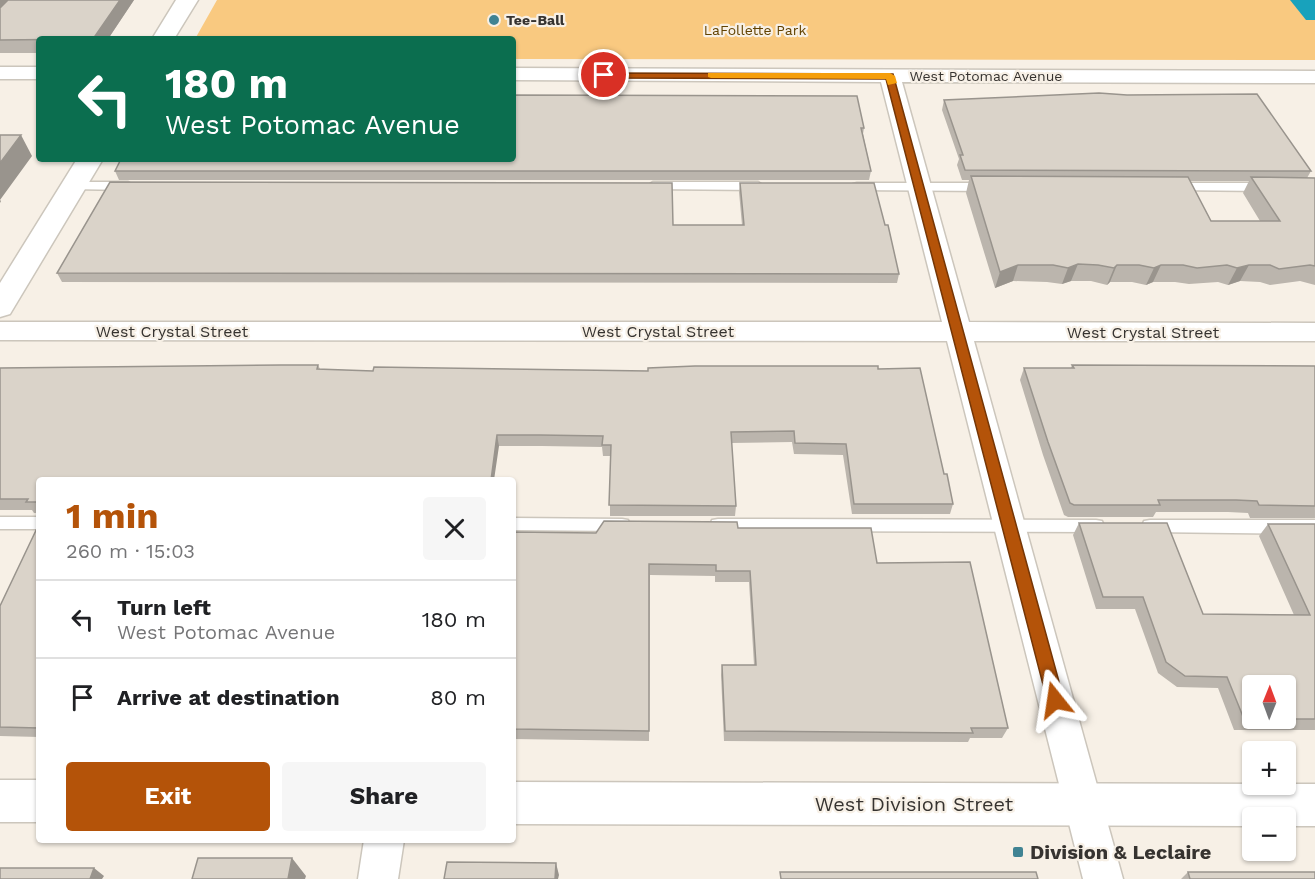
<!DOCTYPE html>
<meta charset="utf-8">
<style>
:root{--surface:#fff;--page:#f6f6f6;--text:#202124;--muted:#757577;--line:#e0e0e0;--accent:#b45309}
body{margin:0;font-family:"Work Sans",sans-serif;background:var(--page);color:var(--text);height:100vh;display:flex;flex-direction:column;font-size:22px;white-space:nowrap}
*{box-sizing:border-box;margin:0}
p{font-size:20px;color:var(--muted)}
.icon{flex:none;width:33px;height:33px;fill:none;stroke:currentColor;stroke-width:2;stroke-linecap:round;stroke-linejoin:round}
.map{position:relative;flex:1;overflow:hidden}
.sheet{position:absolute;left:36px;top:477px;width:480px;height:366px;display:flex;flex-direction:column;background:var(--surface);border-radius:6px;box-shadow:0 2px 4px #0004}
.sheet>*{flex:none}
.guide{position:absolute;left:36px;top:36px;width:480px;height:126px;border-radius:6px;box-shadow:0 2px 4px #0004;background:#0b6e4f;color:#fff;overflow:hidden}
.needle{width:39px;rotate:1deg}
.tools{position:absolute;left:1242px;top:675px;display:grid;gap:12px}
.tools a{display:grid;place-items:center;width:54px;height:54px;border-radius:6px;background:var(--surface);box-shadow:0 2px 4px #0004;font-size:30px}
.pin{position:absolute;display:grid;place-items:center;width:51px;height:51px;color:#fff;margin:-26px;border:3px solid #fff;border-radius:50%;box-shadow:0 2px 6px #0007}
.me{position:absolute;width:66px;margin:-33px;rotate:345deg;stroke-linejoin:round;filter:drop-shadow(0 0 4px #0008)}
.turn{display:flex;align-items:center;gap:21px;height:126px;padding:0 30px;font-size:27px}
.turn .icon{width:78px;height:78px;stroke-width:2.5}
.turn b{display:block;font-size:42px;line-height:51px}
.round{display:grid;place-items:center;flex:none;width:63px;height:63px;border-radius:6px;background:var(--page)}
.head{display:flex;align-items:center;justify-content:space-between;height:102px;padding:0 30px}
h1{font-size:36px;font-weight:700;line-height:45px;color:var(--accent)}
.button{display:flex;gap:12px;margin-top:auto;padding:12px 30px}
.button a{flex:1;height:69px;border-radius:6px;background:var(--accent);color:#fff;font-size:24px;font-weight:700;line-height:69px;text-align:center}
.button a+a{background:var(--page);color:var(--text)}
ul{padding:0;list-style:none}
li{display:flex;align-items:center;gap:18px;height:78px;padding:0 30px;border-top:2px solid var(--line)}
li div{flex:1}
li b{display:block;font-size:22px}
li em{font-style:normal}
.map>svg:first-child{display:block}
.green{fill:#f9c980}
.water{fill:#18a2bc}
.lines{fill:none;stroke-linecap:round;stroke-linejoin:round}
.service-casing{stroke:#ccc6bc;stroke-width:3}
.minor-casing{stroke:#ccc6bc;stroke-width:3}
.tertiary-casing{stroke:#ccc6bc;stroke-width:3}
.secondary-casing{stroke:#ccc6bc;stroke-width:3}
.service{fill:#fff;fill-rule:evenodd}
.minor{fill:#fff;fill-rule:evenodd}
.tertiary{fill:#fff;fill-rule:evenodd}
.secondary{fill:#fff;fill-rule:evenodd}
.wall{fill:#bbb5ad;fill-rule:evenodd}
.shaded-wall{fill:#99948d}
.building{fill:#dad3c9;stroke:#99948d;stroke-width:1.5;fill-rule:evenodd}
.route{fill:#b45309;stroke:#753606;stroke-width:1.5}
.slow{fill:#f59e0b}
.poi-dot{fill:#408393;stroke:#f7f0e6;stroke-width:2}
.labels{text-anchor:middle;stroke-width:4.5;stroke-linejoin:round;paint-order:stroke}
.far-poi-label{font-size:14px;font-weight:bold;fill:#363330;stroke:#f7f0e6;text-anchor:start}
.far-park-label{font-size:14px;fill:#624200;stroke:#f7f0e6}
.far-street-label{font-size:14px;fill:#363330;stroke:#f7f0e6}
.street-label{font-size:16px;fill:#363330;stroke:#f7f0e6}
.near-street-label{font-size:20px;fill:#363330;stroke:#f7f0e6}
.near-poi-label{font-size:20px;font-weight:bold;fill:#363330;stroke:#f7f0e6;text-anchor:start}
</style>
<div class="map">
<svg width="1315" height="879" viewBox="0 0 1315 879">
<rect width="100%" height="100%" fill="#f7f0e6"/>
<path class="green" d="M 217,0 L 1315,0 L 1315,60 L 513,59 L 513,39 L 195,39 Z"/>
<path class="water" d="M 1290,0 L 1315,0 L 1315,20 L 1306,20 Z"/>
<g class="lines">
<defs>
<path id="service" d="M 74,182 L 128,182 L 134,186 L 128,190 L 70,189 L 68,186 Z
M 653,182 L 758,182 L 764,186 L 758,190 L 649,189 L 647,186 Z
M 857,183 L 989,183 L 995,187 L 989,191 L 853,190 L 853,184 Z
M 1175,183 L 1265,183 L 1271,187 L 1265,191 L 1171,190 L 1171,184 Z
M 0,517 L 39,517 L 39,529 L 0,529 Z
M 513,518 L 622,519 L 628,520 L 630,525 L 628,530 L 622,531 L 513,530 Z
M 718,519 L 1096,520 L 1102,521 L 1104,526 L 1102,531 L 1096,532 L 718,531 L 712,530 L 710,525 L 712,520 Z
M 1150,520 L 1315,520 L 1315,534 L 1150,532 L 1144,531 L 1142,526 L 1144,521 Z"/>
<path id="minor" d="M 0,67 L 39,67 L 39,79 L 0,79 Z
M 513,68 L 1315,71 L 1315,83 L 902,82 L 969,322 L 1315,323 L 1315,341 L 974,341 L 1123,879 L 1083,879 L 947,341 L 0,340 L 0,322 L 942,322 L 881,82 L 513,80 Z
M 364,840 L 404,840 L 398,879 L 358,879 Z"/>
<path id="tertiary" d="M 176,0 L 198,0 L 174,39 L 152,39 Z
M 77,159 L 103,159 L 10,314 L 0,317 L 0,283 Z"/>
<path id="secondary" d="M 0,780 L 39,780 L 39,822 L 0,822 Z
M 513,782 L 1315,784 L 1315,826 L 1286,826 L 1286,818 L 1252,818 L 1252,826 L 513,824 Z"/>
</defs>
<use href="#service" class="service-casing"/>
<use href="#minor" class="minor-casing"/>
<use href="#tertiary" class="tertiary-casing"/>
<use href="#secondary" class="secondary-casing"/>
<use href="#service" class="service"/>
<use href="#minor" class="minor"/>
<use href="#tertiary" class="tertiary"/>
<use href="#secondary" class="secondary"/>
</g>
<path class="wall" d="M 0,0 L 134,0 L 108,39 L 39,39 L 39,53 L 0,53 Z
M 944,100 L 1311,171 L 1307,178 L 1315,178 L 1315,285 L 1300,281 L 1270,285 L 1260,282 L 1240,281 L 1228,285 L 1218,282 L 1189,284 L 1175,282 L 1153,282 L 1146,285 L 1132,282 L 1110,282 L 1107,285 L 1091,281 L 1071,281 L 1062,284 L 1047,282 L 1013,281 L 995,288 L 966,193 L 969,180 L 962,180 L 957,165 L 959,159 L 942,110 ZM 1190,181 L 1249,181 L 1243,193 L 1260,221 L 1211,221 Z
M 864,128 L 863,134 L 871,171 L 869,180 L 119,180 L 115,171 Z
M 740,183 L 885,225 L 899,274 L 897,283 L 62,282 L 57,273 L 673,225 L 742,225 L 739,192 Z
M 318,365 L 320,369 L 373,371 L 648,371 L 878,369 L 944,474 L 953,504 L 950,514 L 852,514 L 843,455 L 794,454 L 792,442 L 731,443 L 736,506 L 735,516 L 610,516 L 610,456 L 603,456 L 602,447 L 542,446 L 499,446 L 39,480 L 39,513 L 34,513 L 32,510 L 0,510 L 0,368 Z
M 1072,365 L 1315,366 L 1315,518 L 1250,518 L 1248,513 L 1228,512 L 1156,512 L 1153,517 L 1068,517 L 1064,515 L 1043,455 L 1020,380 L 1024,368 L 1071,368 Z
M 1079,523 L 1203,614 L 1294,615 L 1259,536 L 1268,524 L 1315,524 L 1315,730 L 1234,730 L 1218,688 L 1177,687 L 1158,673 L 1135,609 L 1096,609 L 1073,535 Z
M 39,524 L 39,737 L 0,736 L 0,606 Z
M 738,528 L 877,563 L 1008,728 L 1002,738 L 970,738 L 968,742 L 724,741 L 721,675 L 722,665 L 754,665 L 749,582 L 715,582 L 715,576 L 650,575 L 649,741 L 513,739 L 513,532 L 596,533 Z
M 1188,872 L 1315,879 L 1181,879 Z"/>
<path class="shaded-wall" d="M 0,0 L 9,0 L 0,12 Z
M 120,0 L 134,0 L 108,39 L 93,39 Z
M 21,135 L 32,156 L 0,200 L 1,201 L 0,203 L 0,163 Z
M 1078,264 L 1071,281 L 1062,284 L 1068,268 Z
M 1018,265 L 1013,281 L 995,288 L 1000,272 Z
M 1117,265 L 1110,282 L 1107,285 L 1114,268 Z
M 1161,265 L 1153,282 L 1146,285 L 1154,268 Z
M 1249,265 L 1240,281 L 1228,285 L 1237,268 Z
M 497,435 L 499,446 L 494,480 L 491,480 Z
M 292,858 L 306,876 L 305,879 L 288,879 Z
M 556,863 L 559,875 L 558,879 L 555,879 Z
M 94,868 L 104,876 L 102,879 L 90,879 Z"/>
<path class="building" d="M 8,0 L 120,0 L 93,39 L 0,40 L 0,8 Z
M 1099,93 L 1127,95 L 1257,94 L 1311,171 L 965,170 L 960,155 L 963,155 L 944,100 Z
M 513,95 L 857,96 L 864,128 L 861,128 L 871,171 L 115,171 L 121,159 L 513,159 Z
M 0,135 L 21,135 L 0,163 Z
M 971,176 L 1188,177 L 1211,221 L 1280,221 L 1251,177 L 1315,178 L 1315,266 L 1310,265 L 1279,269 L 1270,265 L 1249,265 L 1237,268 L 1227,265 L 1197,268 L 1183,265 L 1161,265 L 1154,268 L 1139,265 L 1117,265 L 1114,268 L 1098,265 L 1078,264 L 1068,268 L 1053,265 L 1018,265 L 1000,272 Z
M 110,182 L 672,183 L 673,225 L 744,225 L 740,183 L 874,183 L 885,225 L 888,225 L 899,274 L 57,273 Z
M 281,365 L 318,365 L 317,369 L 373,371 L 374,367 L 648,371 L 648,368 L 695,366 L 878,366 L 878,369 L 920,368 L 944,474 L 947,474 L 953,504 L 854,504 L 846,444 L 795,443 L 794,431 L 731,432 L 736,506 L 609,505 L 611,445 L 602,445 L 603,436 L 540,435 L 497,435 L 491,480 L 39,480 L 39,502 L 26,502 L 28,499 L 0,499 L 0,368 Z
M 1072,365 L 1315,366 L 1315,506 L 1259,505 L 1257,501 L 1236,500 L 1158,500 L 1160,505 L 1074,505 L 1070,503 L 1048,442 L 1024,368 L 1074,368 Z
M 604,521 L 737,522 L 738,528 L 871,528 L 877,563 L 970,562 L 1008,728 L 971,728 L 973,733 L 725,731 L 722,665 L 756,665 L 750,571 L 716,571 L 716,565 L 649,564 L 649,731 L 513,729 L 513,532 L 596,533 Z
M 1079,523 L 1167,523 L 1203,614 L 1310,615 L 1268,524 L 1315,524 L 1315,719 L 1244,719 L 1227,677 L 1185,676 L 1166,662 L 1143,597 L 1103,597 ZM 1252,686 L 1286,686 L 1286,718 L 1252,718 Z
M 39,524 L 39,728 L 0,727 L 0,606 Z
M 198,858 L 292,858 L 288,879 L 192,879 Z
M 447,862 L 556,863 L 555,879 L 444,879 Z
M 0,868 L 94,868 L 90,879 L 0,879 Z
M 780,872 L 1036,872 L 1038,879 L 781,879 Z
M 1188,872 L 1315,872 L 1315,879 L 1190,879 Z"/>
<path class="route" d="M 601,73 L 893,74 L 1064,700 L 1061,705 L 1055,708 L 1050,705 L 1047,700 L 886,79 L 604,78 L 601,77 Z"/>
<path class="slow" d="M 708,73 L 890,73 L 895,76 L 897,83 L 888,85 L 886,79 L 711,78 L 708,77 Z"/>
<g class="poi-dot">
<circle cx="494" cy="20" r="6"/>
<rect x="1012" y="846" width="12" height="12" rx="3"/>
</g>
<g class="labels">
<g class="far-poi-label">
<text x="506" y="25">Tee-Ball</text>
</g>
<g class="far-park-label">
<text x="755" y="35">LaFollette Park</text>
</g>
<g class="far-street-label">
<text x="986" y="81">West Potomac Avenue</text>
</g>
<g class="street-label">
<text x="172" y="337">West Crystal Street</text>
<text x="658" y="337">West Crystal Street</text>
<text x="1143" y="338">West Crystal Street</text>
</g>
<g class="near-street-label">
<text x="914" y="811">West Division Street</text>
</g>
<g class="near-poi-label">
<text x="1030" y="859">Division &amp; Leclaire</text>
</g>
</g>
</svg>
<div class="tools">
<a><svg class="needle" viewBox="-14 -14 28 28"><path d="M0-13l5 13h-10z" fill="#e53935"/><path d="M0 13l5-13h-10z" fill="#757577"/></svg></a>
<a>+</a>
<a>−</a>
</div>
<div class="pin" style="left:604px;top:75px;background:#d93025"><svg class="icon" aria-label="arrive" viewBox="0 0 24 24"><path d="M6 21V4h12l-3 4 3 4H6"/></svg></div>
<svg class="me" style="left:1055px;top:700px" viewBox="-20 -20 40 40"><path d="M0-17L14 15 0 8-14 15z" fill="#b45309" stroke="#fff" stroke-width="4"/></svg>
<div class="guide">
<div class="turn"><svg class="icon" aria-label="left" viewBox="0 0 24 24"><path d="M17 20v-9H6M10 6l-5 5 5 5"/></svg><div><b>180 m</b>West Potomac Avenue</div></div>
</div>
<section class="sheet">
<div class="head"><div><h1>1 min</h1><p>260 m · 15:03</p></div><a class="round"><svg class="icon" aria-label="close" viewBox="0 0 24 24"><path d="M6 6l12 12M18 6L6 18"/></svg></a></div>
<ul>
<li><svg class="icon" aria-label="left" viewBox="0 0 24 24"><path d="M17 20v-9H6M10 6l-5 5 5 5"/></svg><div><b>Turn left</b><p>West Potomac Avenue</p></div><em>180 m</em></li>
<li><svg class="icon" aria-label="arrive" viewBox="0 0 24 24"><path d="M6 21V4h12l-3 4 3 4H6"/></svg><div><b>Arrive at destination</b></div><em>80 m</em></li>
</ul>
<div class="button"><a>Exit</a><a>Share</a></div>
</section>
</div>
